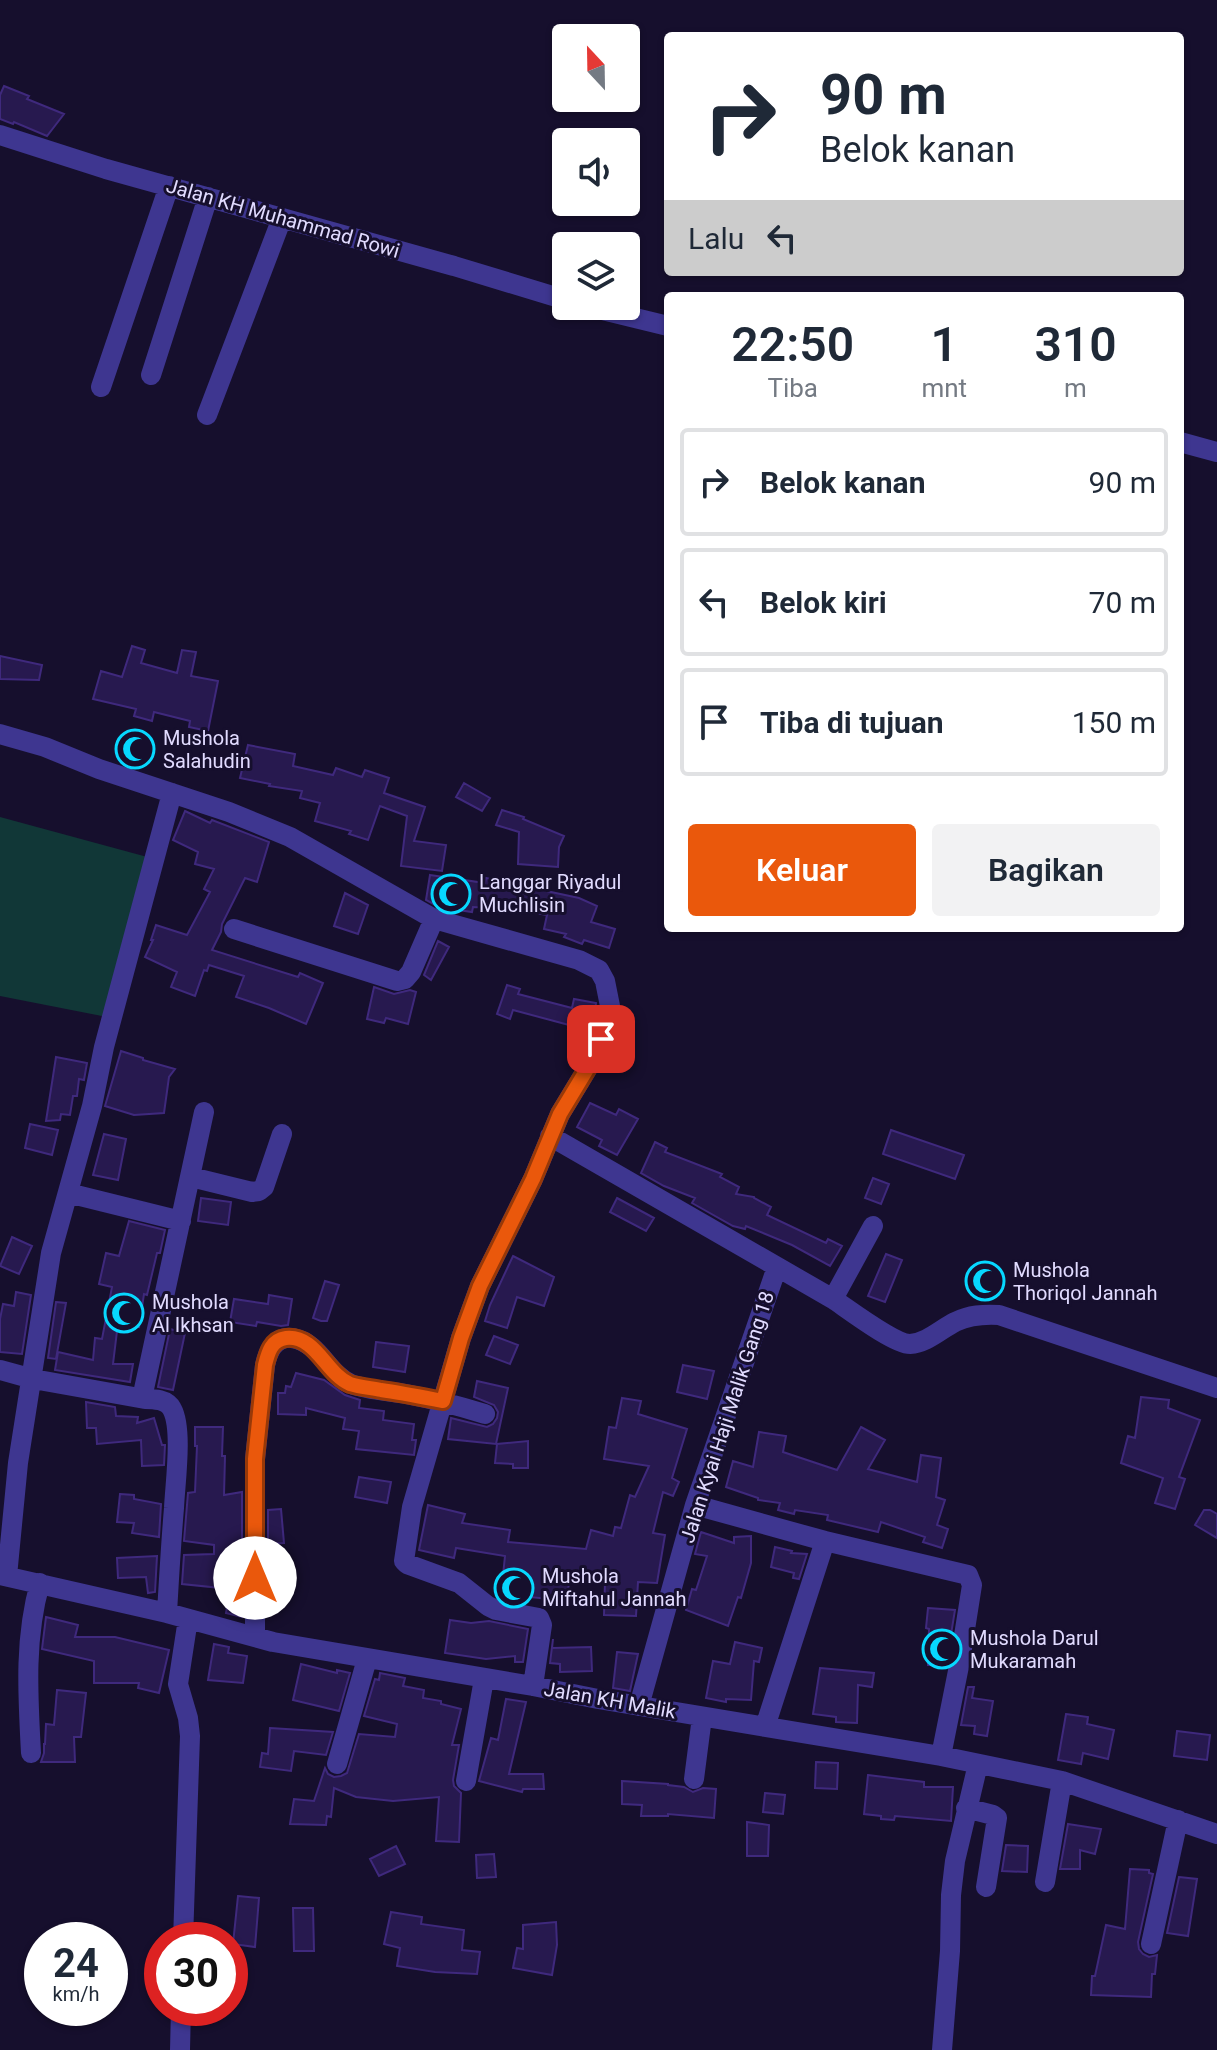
<!DOCTYPE html>
<html lang="id">
<style>
:root{--surface:#fff;--page:#f2f2f3;--text:#1f2937;--muted:#747a83;--line:#e0e1e3;--accent:#ea580c}
body{margin:0;font-family:Roboto,sans-serif;background:var(--page);color:var(--text);height:100vh;display:flex;flex-direction:column;font-size:30px;white-space:nowrap}
*{box-sizing:border-box;margin:0}
p{font-size:26px;color:var(--muted)}
.icon{flex:none;width:44px;height:44px;fill:none;stroke:currentColor;stroke-width:2;stroke-linecap:round;stroke-linejoin:round}
.map{position:relative;flex:1;overflow:hidden}
.details{position:absolute;left:664px;top:292px;width:520px;height:640px;display:flex;flex-direction:column;background:var(--surface);border-radius:8px;box-shadow:0 2px 6px #0004}
.details>*{flex:none}
.top-card{position:absolute;left:664px;top:32px;width:520px;height:244px;border-radius:8px;box-shadow:0 2px 6px #0004;background:#fff;color:var(--text);overflow:hidden}
.needle{width:52px;rotate:338deg}
.tools{position:absolute;left:552px;top:24px;display:grid;gap:16px}
.tools a{display:grid;place-items:center;width:88px;height:88px;border-radius:8px;background:var(--surface);box-shadow:0 2px 6px #0004;font-size:40px}
.speed{position:absolute;left:24px;top:1922px;display:flex;gap:16px;font-size:40px;font-weight:700;text-align:center}
.speed>*{display:grid;place-content:center;width:104px;height:104px;border-radius:50%;background:var(--surface);box-shadow:0 2px 6px #0004;line-height:1}
.speed small{font-size:20px;font-weight:400}
.speed .limit{border:12px solid #d22;background:#fff;color:#111}
.pin{position:absolute;display:grid;place-items:center;width:68px;height:68px;color:#fff;margin:-34px;border-radius:16px;box-shadow:0 4px 12px #0006}
.me{position:absolute;width:88px;margin:-44px;rotate:0deg;stroke-linejoin:round;filter:drop-shadow(0 0 6px #0008)}
.turn{display:flex;align-items:center;gap:28px;height:168px;padding:0 24px;font-size:36px}
.turn .icon{width:104px;height:104px;stroke-width:2.5}
.turn b{display:block;font-size:56px;line-height:68px}
.then{display:flex;align-items:center;height:76px;padding:0 24px;background:#0003;gap:16px;font-size:30px}
.eta{display:flex;justify-content:space-evenly;align-items:center;height:136px;text-align:center}
.eta b{font-size:48px;font-weight:600;line-height:56px}
.primary-button{display:flex;gap:16px;margin-top:auto;padding:16px 24px}
.primary-button a{flex:1;height:92px;border-radius:8px;background:var(--accent);color:#fff;font-size:32px;font-weight:600;line-height:92px;text-align:center}
.primary-button a+a{background:var(--page);color:var(--text)}
ul{padding:0;list-style:none}
li{display:flex;align-items:center;gap:24px;height:108px;margin:0 16px 12px;padding:0 8px;border:4px solid var(--line);border-radius:8px}
li div{flex:1}
li b{display:block;font-size:30px}
li em{font-style:normal}
.map>svg:first-child{display:block}
.green{fill:#113737}
.building{fill:#27194f;stroke:#3f297d;stroke-width:2}
.lines{fill:none;stroke-linecap:round;stroke-linejoin:round}
.minor{stroke:#3e3690;stroke-width:20}
.route-casing{stroke:#983908;stroke-width:20}
.route{stroke:#ea580c;stroke-width:14}
.labels{text-anchor:middle;stroke-width:6;stroke-linejoin:round;paint-order:stroke}
.street-label{font-size:20px;fill:#e1dbff;stroke:#160f2d}
.poi-label{font-size:20px;fill:#e1dbff;stroke:#160f2d;text-anchor:start}
</style>
<div class="map">
<svg width="1217" height="2050" viewBox="0 0 1217 2050">
<rect width="100%" height="100%" fill="#160f2d"/>
<path class="green" d="M 0,817 L 151,858 L 107,1017 L 0,996 Z"/>
<path class="building" d="M 4,86 L 29,96 L 27,99 L 64,114 L 47,136 L 14,122 L 13,124 L 0,119 L 0,95 Z
M 132,646 L 145,650 L 141,663 L 177,673 L 182,650 L 196,652 L 191,676 L 218,681 L 208,731 L 189,727 L 190,721 L 154,712 L 152,721 L 134,716 L 136,709 L 93,699 L 101,671 L 122,677 Z
M 0,656 L 42,665 L 39,680 L 0,679 Z
M 126,740 L 146,740 L 145,758 L 124,758 Z
M 248,745 L 295,754 L 293,766 L 333,775 L 336,768 L 362,777 L 365,770 L 389,778 L 384,793 L 425,807 L 414,841 L 446,845 L 442,871 L 401,866 L 407,816 L 380,806 L 368,840 L 349,834 L 351,831 L 315,821 L 320,803 L 300,798 L 302,791 L 269,786 L 270,784 L 240,778 Z
M 464,783 L 490,798 L 482,811 L 456,797 Z
M 502,810 L 524,817 L 523,819 L 564,836 L 559,847 L 558,867 L 518,864 L 519,832 L 496,825 Z
M 185,811 L 210,823 L 212,820 L 269,842 L 257,882 L 245,878 L 222,924 L 221,932 L 212,950 L 298,977 L 300,973 L 323,983 L 306,1024 L 269,1008 L 236,997 L 244,976 L 209,965 L 207,971 L 204,970 L 195,996 L 171,987 L 177,972 L 145,957 L 153,940 L 151,940 L 156,925 L 187,935 L 210,892 L 204,889 L 214,869 L 195,864 L 198,852 L 173,840 Z
M 430,875 L 485,883 L 486,878 L 579,898 L 597,906 L 591,922 L 615,929 L 609,948 L 584,940 L 582,944 L 564,937 L 566,934 L 544,929 L 547,915 L 513,909 L 473,907 L 472,912 L 439,907 L 426,900 Z
M 345,893 L 368,905 L 358,934 L 334,926 Z
M 438,941 L 449,947 L 431,980 L 424,975 Z
M 507,985 L 520,989 L 518,994 L 572,1008 L 574,999 L 596,1003 L 594,1020 L 589,1033 L 568,1029 L 569,1025 L 513,1010 L 510,1019 L 497,1014 Z
M 374,987 L 394,994 L 410,990 L 416,992 L 408,1024 L 386,1018 L 384,1023 L 367,1019 Z
M 121,1051 L 143,1058 L 143,1060 L 175,1069 L 169,1077 L 164,1113 L 134,1115 L 105,1106 Z
M 56,1057 L 87,1063 L 84,1080 L 79,1079 L 77,1096 L 73,1096 L 70,1115 L 61,1114 L 60,1120 L 46,1121 Z
M 590,1103 L 616,1115 L 619,1109 L 638,1119 L 617,1155 L 599,1146 L 602,1140 L 577,1127 Z
M 30,1124 L 58,1130 L 52,1155 L 25,1148 Z
M 891,1130 L 964,1155 L 955,1179 L 883,1154 Z
M 104,1134 L 126,1139 L 118,1180 L 93,1175 Z
M 655,1142 L 667,1148 L 665,1152 L 722,1174 L 720,1177 L 739,1187 L 736,1194 L 754,1197 L 754,1198 L 771,1207 L 767,1215 L 826,1243 L 828,1239 L 842,1246 L 830,1266 L 792,1245 L 746,1226 L 745,1229 L 733,1226 L 692,1203 L 695,1198 L 664,1186 L 641,1173 Z
M 873,1178 L 889,1184 L 881,1204 L 865,1198 Z
M 201,1198 L 231,1202 L 228,1225 L 198,1221 Z
M 617,1198 L 654,1218 L 646,1231 L 610,1212 Z
M 129,1221 L 165,1230 L 160,1253 L 157,1253 L 147,1295 L 144,1294 L 139,1327 L 118,1323 L 113,1364 L 133,1364 L 130,1382 L 55,1370 L 58,1352 L 93,1360 L 95,1338 L 102,1339 L 112,1287 L 99,1284 L 106,1253 L 119,1256 Z
M 12,1237 L 32,1246 L 19,1274 L 0,1266 Z
M 886,1254 L 902,1260 L 885,1302 L 868,1296 Z
M 513,1256 L 554,1277 L 544,1306 L 517,1297 L 507,1328 L 485,1321 L 490,1305 Z
M 973,1267 L 995,1267 L 996,1294 L 974,1295 Z
M 325,1281 L 339,1285 L 327,1321 L 321,1321 L 313,1318 Z
M 16,1292 L 31,1295 L 22,1354 L 0,1352 L 0,1319 L 3,1304 L 14,1306 Z
M 269,1295 L 292,1299 L 288,1325 L 281,1326 L 257,1322 L 256,1326 L 230,1322 L 234,1299 L 268,1304 Z
M 56,1302 L 66,1303 L 56,1359 L 48,1358 Z
M 170,1329 L 185,1333 L 173,1390 L 158,1387 Z
M 494,1336 L 518,1345 L 510,1364 L 486,1355 Z
M 376,1342 L 409,1346 L 405,1372 L 373,1367 Z
M 683,1365 L 714,1371 L 707,1399 L 677,1392 Z
M 296,1373 L 324,1380 L 345,1395 L 360,1400 L 359,1408 L 384,1411 L 383,1420 L 414,1424 L 412,1440 L 416,1440 L 414,1455 L 356,1449 L 359,1431 L 343,1429 L 345,1418 L 306,1408 L 306,1415 L 278,1414 L 278,1393 L 285,1393 L 286,1386 L 291,1387 Z
M 477,1381 L 508,1388 L 496,1444 L 448,1439 L 451,1418 L 487,1427 L 493,1424 L 497,1418 L 498,1412 L 494,1405 L 474,1397 Z
M 1141,1397 L 1169,1400 L 1168,1408 L 1200,1420 L 1179,1477 L 1185,1479 L 1175,1509 L 1155,1503 L 1163,1478 L 1121,1463 L 1128,1436 L 1135,1438 Z
M 622,1398 L 641,1401 L 638,1414 L 687,1429 L 672,1478 L 679,1482 L 673,1496 L 663,1492 L 653,1533 L 665,1535 L 657,1583 L 638,1582 L 636,1616 L 604,1615 L 605,1582 L 569,1573 L 568,1601 L 501,1594 L 505,1556 L 456,1548 L 454,1558 L 419,1550 L 428,1505 L 465,1514 L 462,1523 L 510,1530 L 508,1542 L 586,1549 L 591,1530 L 613,1536 L 615,1527 L 621,1528 L 630,1495 L 635,1497 L 649,1466 L 604,1459 L 609,1427 L 616,1428 Z
M 86,1402 L 115,1407 L 116,1416 L 138,1417 L 137,1423 L 154,1418 L 162,1445 L 165,1445 L 164,1465 L 142,1466 L 141,1440 L 97,1444 L 96,1428 L 87,1428 Z
M 195,1427 L 223,1427 L 222,1456 L 225,1456 L 224,1495 L 242,1492 L 242,1617 L 226,1613 L 230,1589 L 182,1584 L 184,1555 L 214,1554 L 214,1545 L 184,1541 L 188,1493 L 195,1492 L 197,1446 L 195,1446 Z
M 861,1427 L 885,1440 L 868,1469 L 917,1482 L 921,1455 L 941,1458 L 936,1497 L 945,1500 L 937,1525 L 948,1529 L 942,1548 L 923,1542 L 925,1537 L 881,1522 L 878,1532 L 827,1520 L 828,1515 L 795,1510 L 794,1514 L 778,1510 L 780,1503 L 758,1500 L 758,1498 L 726,1487 L 733,1461 L 753,1467 L 759,1432 L 786,1436 L 783,1452 L 837,1470 Z
M 528,1441 L 528,1468 L 513,1468 L 513,1464 L 495,1463 L 497,1444 Z
M 359,1477 L 391,1482 L 387,1503 L 355,1497 Z
M 120,1494 L 134,1495 L 134,1499 L 161,1504 L 159,1537 L 132,1533 L 134,1523 L 117,1522 Z
M 281,1509 L 284,1543 L 268,1544 L 268,1510 Z
M 1204,1510 L 1210,1510 L 1217,1514 L 1217,1538 L 1195,1525 Z
M 701,1532 L 734,1543 L 734,1537 L 751,1536 L 751,1563 L 741,1598 L 738,1597 L 728,1626 L 686,1610 L 692,1589 L 696,1590 L 707,1556 L 695,1554 Z
M 775,1547 L 792,1551 L 791,1553 L 807,1554 L 799,1579 L 793,1578 L 794,1573 L 771,1567 Z
M 157,1556 L 155,1592 L 148,1593 L 146,1577 L 118,1578 L 117,1558 Z
M 928,1608 L 955,1610 L 946,1665 L 928,1665 L 929,1629 L 926,1628 Z
M 46,1617 L 78,1625 L 75,1637 L 115,1637 L 169,1650 L 159,1693 L 138,1688 L 139,1683 L 94,1683 L 94,1661 L 42,1649 Z
M 450,1620 L 471,1623 L 489,1621 L 528,1629 L 523,1662 L 515,1662 L 515,1656 L 486,1659 L 445,1653 Z
M 553,1639 L 552,1648 L 591,1647 L 592,1671 L 560,1672 L 560,1664 L 550,1663 Z
M 735,1642 L 762,1648 L 759,1662 L 754,1661 L 751,1700 L 726,1699 L 726,1702 L 706,1698 L 713,1661 L 730,1664 Z
M 214,1644 L 229,1647 L 228,1653 L 247,1656 L 243,1683 L 208,1680 Z
M 617,1652 L 638,1654 L 630,1691 L 613,1688 Z
M 301,1664 L 337,1673 L 337,1670 L 350,1673 L 339,1711 L 293,1700 Z
M 820,1668 L 874,1673 L 872,1687 L 858,1685 L 857,1723 L 836,1722 L 836,1717 L 813,1714 Z
M 380,1673 L 405,1678 L 403,1686 L 424,1690 L 423,1698 L 441,1701 L 441,1704 L 461,1709 L 452,1745 L 459,1745 L 453,1780 L 454,1786 L 461,1793 L 459,1842 L 436,1841 L 439,1797 L 393,1801 L 356,1797 L 334,1788 L 331,1817 L 327,1816 L 326,1825 L 290,1824 L 294,1799 L 314,1801 L 325,1768 L 328,1774 L 334,1777 L 341,1776 L 347,1773 L 359,1734 L 395,1737 L 397,1724 L 364,1716 L 375,1679 L 379,1680 Z
M 968,1687 L 974,1687 L 972,1698 L 993,1701 L 987,1736 L 974,1734 L 975,1726 L 961,1725 Z
M 57,1690 L 86,1693 L 81,1737 L 74,1737 L 75,1762 L 41,1762 L 44,1753 L 44,1744 L 45,1744 L 46,1724 L 54,1725 Z
M 506,1699 L 526,1702 L 509,1774 L 543,1774 L 544,1789 L 523,1789 L 522,1792 L 479,1781 L 491,1738 L 498,1740 Z
M 1066,1714 L 1088,1717 L 1087,1724 L 1114,1730 L 1108,1759 L 1083,1753 L 1081,1764 L 1058,1760 Z
M 270,1728 L 333,1732 L 326,1755 L 294,1751 L 291,1771 L 260,1767 L 262,1753 L 268,1754 Z
M 1177,1731 L 1210,1735 L 1207,1760 L 1174,1756 Z
M 816,1762 L 838,1763 L 837,1789 L 815,1788 Z
M 868,1775 L 924,1782 L 924,1787 L 953,1787 L 951,1821 L 895,1816 L 894,1820 L 881,1819 L 881,1816 L 864,1814 Z
M 622,1781 L 668,1784 L 668,1785 L 684,1787 L 693,1792 L 703,1788 L 716,1789 L 714,1818 L 668,1814 L 668,1816 L 641,1816 L 642,1805 L 622,1804 Z
M 765,1793 L 785,1795 L 783,1814 L 763,1812 Z
M 747,1822 L 769,1825 L 768,1856 L 747,1856 Z
M 1068,1824 L 1101,1829 L 1095,1854 L 1080,1850 L 1080,1869 L 1060,1869 Z
M 1006,1845 L 1028,1846 L 1027,1872 L 1002,1871 Z
M 396,1846 L 405,1864 L 379,1876 L 370,1859 Z
M 494,1854 L 496,1877 L 477,1878 L 476,1855 Z
M 1130,1869 L 1149,1870 L 1149,1873 L 1153,1874 L 1138,1942 L 1139,1949 L 1143,1954 L 1149,1957 L 1157,1955 L 1155,1974 L 1152,1974 L 1151,1997 L 1091,1995 L 1092,1976 L 1095,1976 L 1106,1925 L 1125,1929 Z
M 1179,1877 L 1197,1879 L 1188,1936 L 1167,1933 Z
M 238,1896 L 259,1898 L 255,1947 L 233,1944 Z
M 293,1908 L 313,1908 L 314,1951 L 294,1951 Z
M 391,1912 L 422,1917 L 421,1924 L 464,1930 L 462,1950 L 480,1952 L 477,1974 L 435,1972 L 397,1966 L 400,1948 L 384,1944 Z
M 556,1922 L 557,1945 L 552,1975 L 513,1968 L 517,1948 L 523,1949 L 523,1925 Z"/>
<g class="lines">
<path class="minor" d="M 0,135 L 106,169 L 454,266 L 566,300
M 586,306 L 668,326
M 151,375 L 208,197
M 101,387 L 169,186
M 207,415 L 282,218
M 1180,442 L 1217,452
M 0,734 L 45,747 L 99,769 L 229,812 L 290,837 L 434,919 L 579,960 L 599,970 L 605,981 L 610,1006 L 607,1023 L 595,1056 L 560,1114 L 533,1179 L 480,1286 L 461,1338 L 412,1507 L 404,1561 L 407,1564 L 459,1583 L 488,1606 L 496,1610 L 539,1618 L 542,1625 L 533,1686
M 234,929 L 397,981 L 405,979 L 411,972 L 434,919
M 550,1136 L 833,1299 L 873,1226
M 191,1177 L 252,1192 L 259,1191 L 264,1187 L 282,1134
M 68,1193 L 181,1221
M 833,1299 C 848,1309 894,1344 910,1344 C 927,1343 941,1329 955,1322 C 970,1315 983,1314 999,1315 L 1217,1388
M 0,1370 L 33,1379 L 145,1399
M 695,1505 L 825,1541 L 968,1575 L 972,1585 L 960,1661 L 941,1756
M 0,1575 L 167,1613 L 273,1642 L 533,1686 L 598,1699 L 941,1756 L 1062,1781 L 1217,1834
M 7,1576 L 18,1463 L 51,1253 L 92,1106 L 104,1047 L 172,793
M 167,1613 C 169,1578 171,1543 174,1508 C 175,1484 183,1429 172,1409 C 167,1399 154,1399 145,1399 L 144,1389 L 204,1112
M 255,1637 L 255,1459 L 265,1365 C 268,1351 275,1336 292,1338 C 320,1342 327,1374 351,1384 C 367,1390 388,1391 406,1394 C 433,1399 459,1406 485,1414
M 639,1706 L 695,1505 L 777,1267
M 765,1727 L 825,1541
M 31,1753 C 28,1696 24,1639 40,1583
M 337,1764 L 367,1659
M 694,1779 L 702,1717
M 466,1781 L 484,1679
M 966,1808 L 993,1815 L 997,1818 L 986,1887
M 1045,1882 L 1062,1781
M 183,1940 L 190,1736 L 188,1718 L 178,1684 L 188,1619
M 1151,1944 L 1178,1820
M 180,2050 L 181,2008
M 942,2050 L 950,1951 L 951,1895 L 955,1861 L 978,1764"/>
</g>
<g class="lines">
<defs>
<path id="route" d="M 255,1578 L 255,1459 L 265,1365 C 268,1353 271,1340 286,1338 C 316,1335 326,1374 350,1384 C 360,1387 371,1388 381,1390 C 402,1393 422,1397 443,1401 L 461,1338 L 480,1286 L 533,1179 L 560,1114 L 595,1056 L 601,1039"/>
</defs>
<use href="#route" class="route-casing"/>
<use href="#route" class="route"/>
</g>
<defs>
<symbol id="mosque-ring" viewBox="-11 -11 22 22"><circle r="9.5" fill="#160f2d" stroke="#07d8ff" stroke-width="1.5"/><path d="M3.5-4.9A6 6 0 1 0 3.5 4.9A5 5 0 1 1 3.5-4.9Z" fill="#07d8ff"/></symbol>
</defs>
<g fill-rule="evenodd">
<use href="#mosque-ring" x="113" y="727" width="44" height="44"/>
<use href="#mosque-ring" x="429" y="872" width="44" height="44"/>
<use href="#mosque-ring" x="963" y="1259" width="44" height="44"/>
<use href="#mosque-ring" x="102" y="1291" width="44" height="44"/>
<use href="#mosque-ring" x="492" y="1566" width="44" height="44"/>
<use href="#mosque-ring" x="920" y="1627" width="44" height="44"/>
</g>
<g class="labels">
<g class="street-label">
<text transform="translate(283 218) rotate(16)" y="7">Jalan KH Muhammad Rowi</text>
<text transform="translate(727 1417) rotate(-72)" y="7">Jalan Kyai Haji Malik Gang 18</text>
<text transform="translate(610 1700) rotate(10)" y="7">Jalan KH Malik</text>
</g>
<g class="poi-label">
<text x="163" y="745">Mushola<tspan x="163" dy="23">Salahudin</tspan></text>
<text x="479" y="889">Langgar Riyadul<tspan x="479" dy="23">Muchlisin</tspan></text>
<text x="1013" y="1277">Mushola<tspan x="1013" dy="23">Thoriqol Jannah</tspan></text>
<text x="152" y="1309">Mushola<tspan x="152" dy="23">Al Ikhsan</tspan></text>
<text x="542" y="1583">Mushola<tspan x="542" dy="23">Miftahul Jannah</tspan></text>
<text x="970" y="1645">Mushola Darul<tspan x="970" dy="23">Mukaramah</tspan></text>
</g>
</g>
</svg>
<div class="tools">
<a><svg class="needle" viewBox="-14 -14 28 28"><path d="M0-13l5 13h-10z" fill="#e53935"/><path d="M0 13l5-13h-10z" fill="#747a83"/></svg></a>
<a><svg class="icon" aria-label="sound" viewBox="0 0 24 24"><path d="M4 9h4l5-4v14l-5-4H4zM17 9q2 3 0 6"/></svg></a>
<a><svg class="icon" aria-label="layers" viewBox="0 0 24 24"><path d="M12 4l9 5-9 5-9-5zM3 14l9 5 9-5"/></svg></a>
</div>
<div class="speed"><div>24<small>km/h</small></div><div class="limit">30</div></div>
<div class="pin" style="left:601px;top:1039px;background:#d93025"><svg class="icon" aria-label="arrive" viewBox="0 0 24 24"><path d="M6 21V4h12l-3 4 3 4H6"/></svg></div>
<svg class="me" style="left:255px;top:1578px" viewBox="-20 -20 40 40"><circle r="19" fill="#fff"/><path d="M0-13L10 11 0 6-10 11z" fill="#ea580c"/></svg>
<div class="top-card">
<div class="turn"><svg class="icon" aria-label="right" viewBox="0 0 24 24"><path d="M7 20v-9h11M14 6l5 5-5 5"/></svg><div><b>90 m</b>Belok kanan</div></div>
<div class="then">Lalu<svg class="icon" aria-label="left" viewBox="0 0 24 24"><path d="M17 20v-9H6M10 6l-5 5 5 5"/></svg></div>
</div>
<section class="details">
<div class="eta">
<div><b>22:50</b><p>Tiba</p></div>
<div><b>1</b><p>mnt</p></div>
<div><b>310</b><p>m</p></div>
</div>
<ul>
<li><svg class="icon" aria-label="right" viewBox="0 0 24 24"><path d="M7 20v-9h11M14 6l5 5-5 5"/></svg><div><b>Belok kanan</b></div><em>90 m</em></li>
<li><svg class="icon" aria-label="left" viewBox="0 0 24 24"><path d="M17 20v-9H6M10 6l-5 5 5 5"/></svg><div><b>Belok kiri</b></div><em>70 m</em></li>
<li><svg class="icon" aria-label="arrive" viewBox="0 0 24 24"><path d="M6 21V4h12l-3 4 3 4H6"/></svg><div><b>Tiba di tujuan</b></div><em>150 m</em></li>
</ul>
<div class="primary-button"><a>Keluar</a><a>Bagikan</a></div>
</section>
</div>
